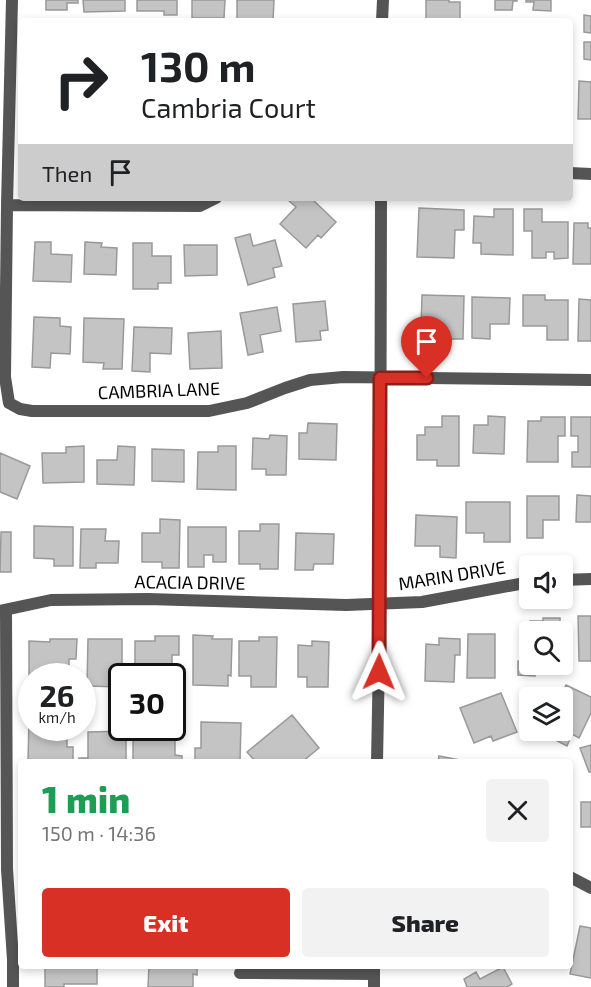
<!DOCTYPE html>
<meta charset="utf-8">
<style>
:root{--surface:#fff;--page:#f2f2f2;--text:#202124;--muted:#757577;--accent:#d93025}
body{margin:0;font-family:"Exo 2",sans-serif;background:var(--page);color:var(--text);height:100vh;display:flex;flex-direction:column;font-size:22px;white-space:nowrap}
*{box-sizing:border-box;margin:0}
p{font-size:20px;color:var(--muted)}
.icon{flex:none;width:33px;height:33px;fill:none;stroke:currentColor;stroke-width:2;stroke-linecap:round;stroke-linejoin:round}
.map{position:relative;flex:1;overflow:hidden}
.side{position:absolute;left:18px;top:759px;width:555px;height:210px;display:flex;flex-direction:column;background:var(--surface);border-radius:6px;box-shadow:0 3px 9px #0003}
.side>*{flex:none}
.guide{position:absolute;left:18px;top:18px;width:555px;height:183px;border-radius:6px;box-shadow:0 3px 9px #0003;background:#fff;color:var(--text);overflow:hidden}
.fabs{position:absolute;left:519px;top:555px;display:grid;gap:12px}
.fabs a{display:grid;place-items:center;width:54px;height:54px;border-radius:6px;background:var(--surface);box-shadow:0 3px 9px #0003;font-size:30px}
.speed{position:absolute;left:18px;top:663px;display:flex;gap:12px;font-size:30px;font-weight:700;text-align:center}
.speed>*{display:grid;place-content:center;width:78px;height:78px;border-radius:50%;background:var(--surface);box-shadow:0 3px 9px #0003;line-height:1}
.speed small{font-size:15px;font-weight:400}
.speed .limit{border:3px solid #111;border-radius:9px;background:#fff;color:#111}
.pin{position:absolute;display:grid;place-items:center;width:51px;height:51px;color:#fff;margin:-62px -26px;border-radius:50% 50% 50% 0;rotate:-45deg;box-shadow:0 0 6px #0007}
.pin .icon{rotate:45deg}
.me{position:absolute;width:66px;margin:-33px;rotate:1deg;stroke-linejoin:round;filter:drop-shadow(0 0 4px #0008)}
.turn{display:flex;align-items:center;gap:21px;height:126px;padding:0 24px;font-size:27px}
.turn .icon{width:78px;height:78px;stroke-width:2.5}
.turn b{display:block;font-size:42px;line-height:51px}
.then{display:flex;align-items:center;height:57px;padding:0 24px;background:#0003;gap:12px;font-size:22px}
.round{display:grid;place-items:center;flex:none;width:63px;height:63px;border-radius:6px;background:var(--page)}
.headline{display:flex;align-items:center;justify-content:space-between;height:102px;padding:0 24px}
h1{font-size:36px;font-weight:800;line-height:45px;color:#1e9e55}
.action{display:flex;gap:12px;margin-top:auto;padding:12px 24px}
.action a{flex:1;height:69px;border-radius:6px;background:var(--accent);color:#fff;font-size:24px;font-weight:800;line-height:69px;text-align:center}
.action a+a{background:var(--page);color:var(--text)}
.map>svg:first-child{display:block}
.building{fill:#c4c4c4;stroke:#999;stroke-width:1.5}
.lines{fill:none;stroke-linecap:round;stroke-linejoin:round}
.street{stroke:#555;stroke-width:12}
.route-casing{stroke:#8d1f18;stroke-width:15}
.route{stroke:#d93025;stroke-width:10}
.labels{text-anchor:middle;stroke-width:4.5;stroke-linejoin:round;paint-order:stroke}
.street-label{font-size:18px;fill:#000;stroke:#fff}
</style>
<div class="map">
<svg width="591" height="987" viewBox="0 0 591 987">
<rect width="100%" height="100%" fill="#fff"/>
<path class="building" d="M 46,0 L 78,0 L 78,3 L 67,3 L 67,10 L 46,10 Z
M 83,0 L 125,0 L 125,11 L 84,12 Z
M 137,0 L 177,0 L 177,15 L 164,15 L 164,11 L 137,11 Z
M 192,0 L 225,0 L 224,18 L 192,18 Z
M 237,0 L 274,0 L 273,21 L 237,21 Z
M 426,0 L 449,0 L 449,2 L 460,2 L 460,21 L 426,21 Z
M 495,0 L 517,0 L 517,1 L 513,1 L 512,10 L 495,10 Z
M 526,0 L 551,0 L 551,11 L 533,10 L 534,2 L 526,2 Z
M 584,15 L 591,16 L 591,33 L 584,32 Z
M 584,42 L 591,42 L 591,60 L 584,59 Z
M 579,81 L 591,82 L 591,119 L 578,119 Z
M 290,198 L 311,198 L 336,222 L 321,238 L 318,235 L 306,248 L 280,224 L 296,207 L 288,200 Z
M 419,208 L 464,210 L 464,230 L 455,230 L 454,258 L 417,257 Z
M 494,209 L 513,209 L 513,255 L 481,254 L 481,243 L 473,243 L 474,216 L 494,217 Z
M 524,209 L 542,209 L 542,222 L 568,222 L 568,258 L 554,259 L 554,252 L 546,252 L 546,258 L 532,258 L 532,231 L 524,231 Z
M 574,223 L 588,223 L 588,228 L 591,228 L 591,264 L 573,264 Z
M 250,234 L 253,246 L 275,240 L 282,266 L 273,268 L 275,277 L 248,285 L 235,238 Z
M 35,242 L 51,242 L 51,254 L 72,255 L 71,282 L 33,281 Z
M 85,242 L 102,243 L 101,247 L 117,248 L 116,275 L 84,274 Z
M 133,243 L 152,243 L 152,256 L 171,256 L 171,283 L 158,283 L 158,289 L 133,289 Z
M 184,245 L 217,245 L 217,275 L 185,276 Z
M 422,295 L 464,296 L 463,339 L 446,339 L 446,327 L 421,327 Z
M 523,295 L 545,295 L 545,300 L 568,300 L 568,340 L 547,340 L 547,326 L 523,326 Z
M 472,297 L 510,298 L 509,324 L 490,324 L 490,339 L 472,338 Z
M 579,299 L 591,300 L 591,341 L 578,341 Z
M 325,301 L 328,330 L 320,331 L 321,340 L 296,342 L 293,304 Z
M 277,307 L 281,331 L 260,335 L 263,352 L 248,355 L 240,313 Z
M 34,317 L 60,318 L 60,326 L 71,327 L 70,354 L 51,353 L 50,368 L 32,367 Z
M 84,318 L 124,319 L 122,369 L 103,369 L 104,363 L 83,362 Z
M 134,327 L 172,328 L 171,354 L 150,353 L 150,372 L 132,371 Z
M 221,331 L 222,368 L 190,369 L 188,333 Z
M 442,416 L 459,416 L 459,466 L 437,466 L 437,460 L 417,460 L 417,435 L 425,435 L 425,427 L 442,427 Z
M 488,416 L 505,417 L 504,454 L 473,453 L 474,425 L 488,425 Z
M 541,417 L 565,417 L 565,436 L 558,436 L 558,462 L 527,462 L 528,421 L 541,421 Z
M 571,417 L 591,417 L 591,467 L 572,467 L 572,452 L 578,452 L 578,436 L 571,436 Z
M 308,423 L 337,424 L 336,460 L 299,459 L 299,433 L 307,433 Z
M 270,435 L 287,436 L 286,475 L 266,475 L 266,469 L 252,469 L 253,438 L 269,439 Z
M 84,446 L 84,482 L 43,483 L 42,453 L 66,453 L 66,447 Z
M 118,446 L 135,447 L 134,485 L 97,484 L 97,460 L 117,460 Z
M 218,446 L 236,446 L 236,490 L 197,489 L 198,452 L 218,452 Z
M 152,449 L 184,450 L 184,482 L 152,481 Z
M 0,453 L 30,466 L 17,499 L 0,492 Z
M 577,495 L 591,496 L 591,522 L 576,522 Z
M 527,496 L 559,496 L 559,520 L 543,520 L 543,538 L 527,538 Z
M 466,502 L 510,502 L 510,542 L 484,542 L 484,533 L 466,533 Z
M 416,515 L 457,517 L 456,558 L 440,557 L 440,546 L 415,546 Z
M 160,519 L 180,520 L 179,568 L 162,568 L 162,562 L 142,562 L 142,533 L 160,533 Z
M 260,524 L 279,524 L 278,569 L 260,569 L 260,564 L 239,564 L 239,531 L 260,531 Z
M 34,526 L 73,527 L 73,566 L 54,566 L 54,559 L 34,558 Z
M 188,527 L 226,527 L 226,562 L 213,562 L 213,555 L 204,555 L 204,567 L 188,567 Z
M 81,529 L 106,529 L 105,541 L 119,541 L 118,563 L 96,563 L 96,568 L 80,568 Z
M 1,532 L 11,532 L 11,572 L 0,572 Z
M 296,533 L 334,534 L 333,564 L 314,564 L 313,570 L 295,570 Z
M 578,616 L 591,616 L 591,661 L 579,661 Z
M 543,618 L 560,618 L 560,632 L 530,632 L 530,621 L 543,621 Z
M 468,634 L 495,634 L 495,678 L 467,678 Z
M 193,635 L 213,636 L 212,639 L 232,639 L 231,676 L 228,675 L 228,686 L 193,685 Z
M 155,636 L 179,636 L 179,655 L 172,655 L 172,676 L 151,676 L 151,672 L 135,672 L 135,641 L 155,641 Z
M 259,637 L 277,637 L 276,687 L 251,687 L 251,676 L 239,676 L 239,641 L 259,641 Z
M 439,638 L 460,639 L 460,655 L 455,655 L 454,682 L 425,681 L 426,644 L 439,645 Z
M 50,639 L 77,639 L 76,659 L 69,659 L 69,676 L 32,676 L 32,692 L 29,691 L 29,641 L 50,642 Z
M 88,639 L 122,639 L 122,687 L 87,686 Z
M 312,641 L 329,642 L 328,687 L 307,687 L 307,677 L 298,677 L 298,645 L 312,646 Z
M 518,661 L 530,662 L 530,664 L 536,664 L 535,676 L 518,675 Z
M 566,685 L 591,697 L 591,713 L 579,738 L 572,734 L 567,746 L 536,730 L 562,730 L 562,698 L 546,698 L 550,690 L 561,695 Z
M 501,693 L 517,732 L 493,741 L 491,736 L 474,743 L 460,708 Z
M 292,715 L 319,748 L 302,762 L 256,762 L 247,752 Z
M 29,720 L 32,720 L 32,728 L 67,728 L 67,747 L 73,747 L 73,762 L 28,762 Z
M 201,722 L 241,723 L 240,762 L 195,762 L 195,748 L 201,748 Z
M 152,728 L 166,728 L 166,736 L 175,736 L 175,755 L 182,756 L 182,762 L 133,762 L 133,733 L 152,734 Z
M 126,731 L 126,762 L 79,762 L 79,758 L 88,758 L 88,732 Z
M 591,745 L 591,772 L 589,772 L 580,748 Z
M 439,756 L 466,761 L 466,762 L 438,762 Z
M 581,802 L 591,802 L 591,827 L 581,827 Z
M 580,926 L 591,928 L 591,978 L 570,974 Z
M 45,966 L 97,966 L 97,984 L 64,984 L 64,987 L 45,987 Z
M 149,966 L 197,966 L 197,975 L 193,974 L 193,987 L 148,987 Z
M 503,967 L 512,984 L 507,987 L 467,987 L 464,979 L 476,972 L 480,979 Z"/>
<g class="lines">
<path class="street" d="M 12,0 L 7,205 L 5,377 L 9,403 L 20,409 L 32,411 L 209,411 L 247,403 L 285,388 L 310,380 L 343,377 L 591,380
M 382,21 L 383,0
M 570,173 L 591,174
M 7,205 L 200,206 L 216,198
M 562,580 L 591,579
M 6,610 L 7,869 L 13,960 L 13,987
M 0,611 L 51,600 L 148,599 L 346,605 L 422,602 L 530,582
M 377,762 L 380,604 L 381,198
M 570,877 L 591,888
M 240,973 L 374,974
M 374,987 L 374,967"/>
</g>
<g class="lines">
<defs>
<path id="route" d="M 379,672 L 380,378 L 427,378"/>
</defs>
<use href="#route" class="route-casing"/>
<use href="#route" class="route"/>
</g>
<g class="labels">
<g class="street-label">
<text transform="translate(159 391) rotate(-2)" y="6">CAMBRIA LANE</text>
<text transform="translate(452 576) rotate(-9)" y="6">MARIN DRIVE</text>
<text transform="translate(190 583) rotate(1)" y="6">ACACIA DRIVE</text>
</g>
</g>
</svg>
<div class="fabs">
<a><svg class="icon" aria-label="sound" viewBox="0 0 24 24"><path d="M4 9h4l5-4v14l-5-4H4zM17 9q2 3 0 6"/></svg></a>
<a><svg class="icon" aria-label="search" viewBox="0 0 24 24"><circle cx="10" cy="10" r="6"/><path d="M15 15l6 6"/></svg></a>
<a><svg class="icon" aria-label="layers" viewBox="0 0 24 24"><path d="M12 4l9 5-9 5-9-5zM3 14l9 5 9-5"/></svg></a>
</div>
<div class="speed"><div>26<small>km/h</small></div><div class="limit">30</div></div>
<div class="pin" style="left:427px;top:378px;background:#d93025"><svg class="icon" aria-label="arrive" viewBox="0 0 24 24"><path d="M6 21V4h12l-3 4 3 4H6"/></svg></div>
<svg class="me" style="left:379px;top:672px" viewBox="-20 -20 40 40"><path d="M0-17L14 15 0 8-14 15z" fill="#d93025" stroke="#fff" stroke-width="4"/></svg>
<div class="guide">
<div class="turn"><svg class="icon" aria-label="right" viewBox="0 0 24 24"><path d="M7 20v-9h11M14 6l5 5-5 5"/></svg><div><b>130 m</b>Cambria Court</div></div>
<div class="then">Then<svg class="icon" aria-label="arrive" viewBox="0 0 24 24"><path d="M6 21V4h12l-3 4 3 4H6"/></svg></div>
</div>
<section class="side">
<div class="headline"><div><h1>1 min</h1><p>150 m · 14:36</p></div><a class="round"><svg class="icon" aria-label="close" viewBox="0 0 24 24"><path d="M6 6l12 12M18 6L6 18"/></svg></a></div>
<div class="action"><a>Exit</a><a>Share</a></div>
</section>
</div>
